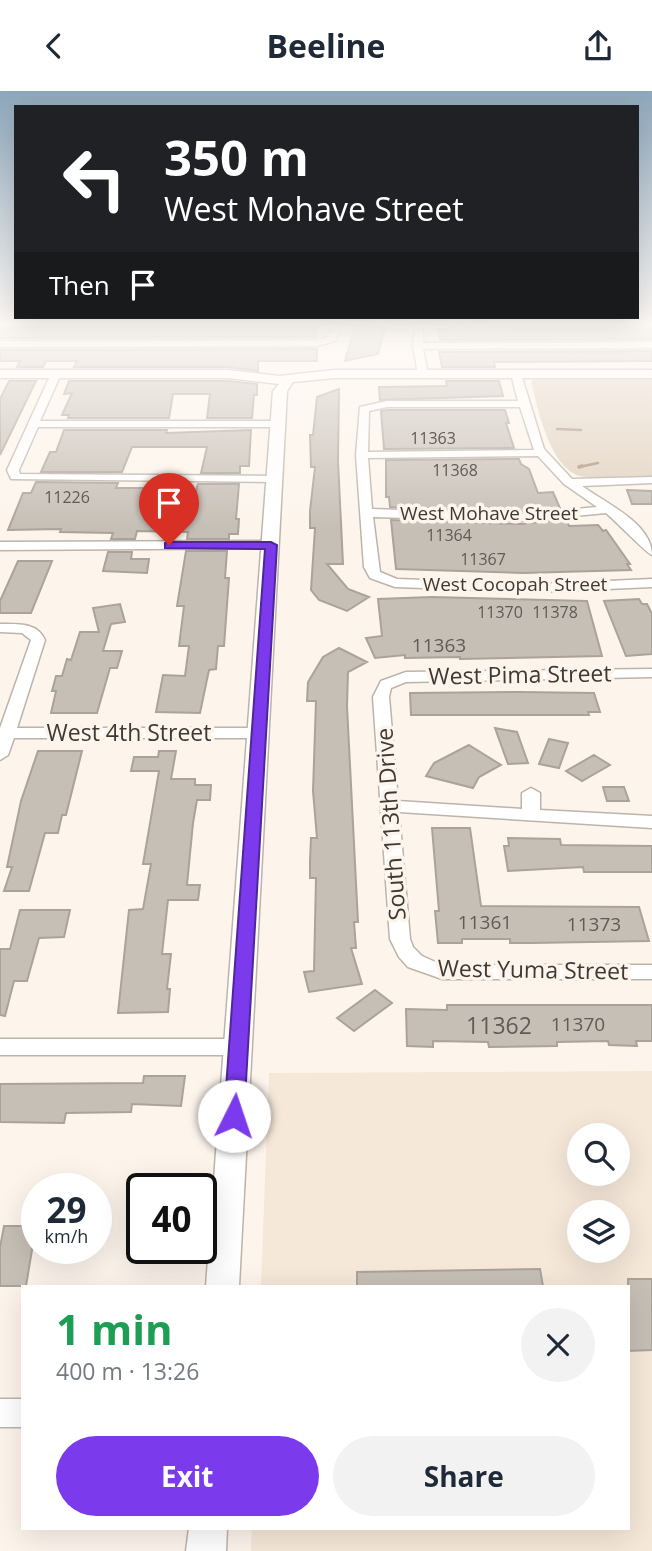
<!DOCTYPE html>
<meta charset="utf-8">
<style>
:root{--surface:#fff;--page:#f2f2f3;--text:#1f2937;--muted:#747a83;--accent:#7c3aed}
body{margin:0;font-family:"Open Sans",sans-serif;background:var(--page);color:var(--text);height:100vh;display:flex;flex-direction:column;font-size:26px;white-space:nowrap}
*{box-sizing:border-box;margin:0}
p{font-size:23px;color:var(--muted)}
.icon{flex:none;width:38px;height:38px;fill:none;stroke:currentColor;stroke-width:2;stroke-linecap:round;stroke-linejoin:round}
.map{position:relative;flex:1;overflow:hidden}
.details{position:absolute;left:21px;top:1194px;width:609px;height:245px;display:flex;flex-direction:column;background:var(--surface);border-radius:0px;box-shadow:0 7px 28px #0002}
.details>*{flex:none}
.top-card{position:absolute;left:14px;top:14px;width:625px;height:214px;border-radius:0px;box-shadow:0 7px 28px #0002;background:#202124;color:#fff;overflow:hidden}
.buttons{position:absolute;left:567px;top:1032px;display:grid;gap:14px}
.buttons a{display:grid;place-items:center;width:63px;height:63px;border-radius:50%;background:var(--surface);box-shadow:0 7px 28px #0002;font-size:35px}
.speed{position:absolute;left:21px;top:1082px;display:flex;gap:14px;font-size:35px;font-weight:700;text-align:center}
.speed>*{display:grid;place-content:center;width:91px;height:91px;border-radius:50%;background:var(--surface);box-shadow:0 7px 28px #0002;line-height:1}
.speed small{font-size:18px;font-weight:400}
.speed .limit{border:4px solid #111;border-radius:10px;background:#fff;color:#111}
.pin{position:absolute;display:grid;place-items:center;width:60px;height:60px;color:#fff;margin:-72px -30px;border-radius:50% 50% 50% 0;rotate:-45deg;box-shadow:0 0 7px #0007}
.pin .icon{rotate:45deg}
.me{position:absolute;width:77px;margin:-38px;rotate:4deg;stroke-linejoin:round;filter:drop-shadow(0 0 5px #0008)}
.turn{display:flex;align-items:center;gap:24px;height:147px;padding:0 35px;font-size:32px}
.turn .icon{width:91px;height:91px;stroke-width:2.5}
.turn b{display:block;font-size:49px;line-height:60px}
.then{display:flex;align-items:center;height:66px;padding:0 35px;background:#0003;gap:14px;font-size:26px}
.round{display:grid;place-items:center;flex:none;width:74px;height:74px;border-radius:37px;background:var(--page)}
.head{display:flex;align-items:center;justify-content:space-between;height:119px;padding:0 35px}
h1{font-size:42px;font-weight:700;line-height:52px;color:#1e9e55}
.button{display:flex;gap:14px;margin-top:auto;padding:14px 35px}
.button a{flex:1;height:80px;border-radius:42px;background:var(--accent);color:#fff;font-size:28px;font-weight:700;line-height:80px;text-align:center}
.button a+a{background:var(--page);color:var(--text)}
header{display:flex;justify-content:space-between;align-items:center;height:91px;padding:0 35px;background:var(--surface);font-size:32px;font-weight:700}
.map>svg:first-child{display:block}
.built{fill:#f5e8d9;fill-rule:evenodd}
.green{fill:#e1d2c0}
.lines{fill:none;stroke-linecap:round;stroke-linejoin:round}
.stream-far1{stroke:#a89378;stroke-width:2.5}
.stream{stroke:#a89378;stroke-width:3.5}
.building{fill:#c6bfb6;stroke:#aba39a;stroke-width:2}
.minor-casing{stroke:#bcb4ab;stroke-width:3}
.tertiary-casing{stroke:#bcb4ab;stroke-width:3}
.minor{fill:#fff;fill-rule:evenodd}
.tertiary{fill:#fff;fill-rule:evenodd}
.route{fill:#7c3aed;stroke:#51269a;stroke-width:2}
.labels{text-anchor:middle;stroke-width:7;stroke-linejoin:round;paint-order:stroke}
.far-number-label{font-size:16px;fill:#5f5b56}
.far-street-label{font-size:19px;fill:#3d3a36;stroke:#fdf5ec}
.number-label{font-size:19px;fill:#5f5b56}
.street-label{font-size:23px;fill:#3d3a36;stroke:#fdf5ec}
.near-number-label{font-size:23px;fill:#5f5b56}
</style>
<header><svg class="icon" aria-label="back" viewBox="0 0 24 24"><path d="M15 5l-7 7 7 7"/></svg>Beeline<svg class="icon" aria-label="share" viewBox="0 0 24 24"><path d="M12 15V3M7 8l5-5 5 5M5 13v7h14v-7"/></svg></header>
<div class="map">
<svg width="652" height="1460" viewBox="0 0 652 1460">
<rect width="100%" height="100%" fill="#fdf5ec"/>
<path class="built" d="M 652,980 L 652,1460 L 251,1460 L 252,1437 L 628,1437 L 628,1195 L 261,1195 L 269,982 ZM 579,1045 L 618,1045 L 618,1083 L 579,1083 ZM 579,1122 L 618,1122 L 618,1160 L 579,1160 Z"/>
<path class="green" d="M 537,287 L 652,287 L 652,385 C 634,385 596,389 580,385 C 550,377 537,316 531,290 Z"/>
<g class="lines">
<path class="stream-far1" d="M 557,338 L 581,339
M 579,376 L 598,372"/>
<path class="stream" d="M 579,376 L 582,375"/>
</g>
<path class="building" d="M 355,235 L 385,236 L 378,263 L 345,270 Z
M 109,236 L 316,236 L 316,246 L 0,247 L 0,237 Z
M 607,237 L 652,238 L 652,248 L 440,249 L 438,238 Z
M 317,258 L 317,270 L 258,270 L 258,280 L 228,276 L 74,276 L 77,270 L 46,270 L 43,276 L 17,276 L 20,270 L 0,270 L 0,259 Z
M 652,260 L 652,270 L 494,271 L 495,276 L 442,276 L 439,261 Z
M 9,290 L 36,290 L 0,364 L 0,308 Z
M 69,290 L 228,290 L 257,293 L 257,304 L 254,304 L 252,327 L 207,327 L 210,303 L 173,303 L 169,327 L 68,327 L 69,324 L 62,324 L 72,302 L 64,303 Z
M 446,290 L 499,290 L 503,305 L 380,309 L 379,296 L 447,295 Z
M 339,298 L 338,370 L 343,473 L 327,473 L 348,498 L 369,506 L 347,520 L 319,509 L 311,499 L 315,437 L 310,437 L 310,420 L 315,376 L 311,376 L 310,344 L 313,344 L 317,306 Z
M 387,319 L 505,319 L 509,332 L 506,332 L 514,357 L 384,358 L 381,320 Z
M 64,339 L 167,339 L 166,342 L 251,339 L 249,375 L 240,375 L 240,382 L 201,382 L 207,356 L 132,356 L 122,381 L 41,381 L 50,361 L 56,361 Z
M 519,368 L 521,373 L 529,378 L 538,402 L 553,401 L 560,417 L 521,420 L 390,416 L 389,406 L 386,406 L 386,369 Z
M 36,391 L 118,392 L 116,397 L 145,397 L 145,400 L 196,399 L 198,393 L 239,393 L 236,428 L 239,428 L 238,443 L 229,443 L 229,448 L 187,448 L 188,441 L 137,440 L 135,448 L 111,448 L 113,442 L 60,441 L 61,438 L 8,439 L 23,402 L 31,402 Z
M 627,399 L 652,400 L 652,413 L 632,413 Z
M 566,428 L 569,435 L 598,434 L 603,440 L 606,439 L 630,473 L 627,473 L 631,479 L 523,482 L 396,478 L 391,429 L 521,433 Z
M 186,460 L 227,460 L 225,487 L 229,487 L 224,555 L 218,555 L 216,578 L 209,579 L 200,622 L 156,621 L 163,584 L 185,585 L 189,555 L 179,555 L 184,515 L 177,515 Z
M 108,461 L 132,461 L 131,468 L 149,468 L 147,482 L 103,480 Z
M 18,470 L 52,470 L 31,522 L 0,522 L 0,510 Z
M 432,506 L 587,510 L 602,565 L 460,568 L 460,566 L 405,567 L 405,564 L 375,567 L 366,547 L 382,545 L 378,508 Z
M 639,508 L 642,513 L 647,513 L 652,523 L 652,563 L 626,565 L 604,510 Z
M 120,513 L 125,531 L 111,533 L 103,560 L 122,560 L 117,577 L 110,577 L 97,622 L 51,622 L 56,600 L 52,600 L 56,585 L 62,585 L 67,568 L 71,569 L 80,541 L 99,541 L 93,517 Z
M 339,557 L 367,571 L 348,581 L 347,615 L 358,831 L 354,831 L 356,857 L 351,857 L 362,893 L 309,901 L 304,881 L 314,880 L 316,787 L 310,787 L 310,770 L 311,747 L 317,747 L 313,700 L 316,610 L 307,610 L 308,591 L 323,566 Z
M 520,601 L 594,602 L 600,621 L 588,621 L 589,624 L 411,624 L 410,602 Z
M 495,637 L 517,641 L 528,672 L 508,673 Z
M 549,648 L 568,652 L 559,677 L 539,673 Z
M 469,654 L 501,674 L 479,686 L 473,697 L 426,685 L 434,672 Z
M 38,660 L 82,660 L 66,724 L 62,724 L 58,742 L 45,742 L 29,800 L 4,800 L 12,776 L 7,776 L 21,710 Z
M 159,660 L 176,660 L 171,688 L 195,688 L 195,694 L 211,694 L 210,709 L 197,709 L 193,732 L 187,794 L 200,794 L 198,809 L 168,809 L 162,863 L 171,863 L 167,898 L 170,898 L 168,921 L 118,922 L 129,819 L 143,818 L 151,773 L 143,773 L 159,680 L 131,680 L 134,666 L 158,666 Z
M 594,664 L 610,674 L 582,690 L 566,680 Z
M 603,696 L 624,696 L 629,710 L 607,710 Z
M 432,737 L 470,737 L 481,815 L 639,816 L 649,850 L 531,852 L 510,852 L 510,848 L 462,848 L 462,852 L 438,852 L 435,820 L 439,820 Z
M 508,747 L 560,748 L 561,754 L 652,755 L 652,781 L 584,781 L 583,776 L 508,780 L 504,755 L 509,755 Z
M 20,819 L 70,819 L 64,846 L 39,847 L 27,890 L 14,890 L 5,925 L 0,924 L 0,858 L 10,858 Z
M 375,899 L 392,912 L 354,940 L 337,927 Z
M 447,914 L 652,914 L 652,950 L 636,950 L 637,955 L 609,954 L 608,950 L 557,951 L 557,955 L 489,956 L 488,951 L 433,950 L 433,956 L 407,955 L 406,918 L 447,919 Z
M 144,985 L 185,985 L 181,1015 L 132,1013 L 131,1021 L 66,1022 L 64,1032 L 0,1031 L 0,993 L 143,992 Z
M 4,1135 L 36,1135 L 26,1195 L 0,1195 L 0,1156 Z
M 540,1178 L 543,1195 L 357,1195 L 357,1181 Z
M 628,1188 L 652,1188 L 652,1259 L 628,1260 Z"/>
<g class="lines">
<defs>
<path id="minor" d="M 333,234 L 341,234 L 335,250 L 317,255 L 0,256 L 0,250 L 317,249 L 328,246 Z
M 415,234 L 423,234 L 423,252 L 652,251 L 652,257 L 423,258 L 428,283 L 423,286 L 418,283 L 413,255 Z
M 56,280 L 61,283 L 40,330 L 278,330 L 283,333 L 278,336 L 38,336 L 19,379 L 20,383 L 275,385 L 281,388 L 275,391 L 11,388 L 7,379 L 51,283 Z
M 516,280 L 521,283 L 544,358 L 572,388 L 652,386 L 652,392 L 582,395 C 605,412 652,432 652,464 C 645,461 617,431 606,422 L 521,430 L 373,426 L 380,481 L 397,488 L 540,493 L 652,488 L 652,496 L 540,501 L 395,496 L 370,487 L 364,476 L 356,364 L 360,316 L 387,310 L 518,310 L 511,283 ZM 387,316 L 520,316 L 534,359 L 368,361 L 369,320 ZM 538,365 L 564,393 L 597,416 L 521,423 L 372,418 L 368,367 Z
M 271,450 L 276,451 L 276,457 L 0,459 L 0,451 Z
M 0,533 C 17,533 37,531 45,549 L 17,637 L 257,637 L 265,642 L 257,647 L 14,647 L 8,664 L 0,669 L 0,637 L 31,549 L 22,542 L 0,541 Z
M 652,578 L 652,586 L 406,591 L 391,597 L 389,606 L 398,710 L 522,718 L 522,702 L 531,697 L 540,702 L 540,719 L 652,725 L 652,737 L 399,721 L 410,848 L 413,856 L 422,865 L 442,874 L 652,874 L 652,888 L 442,888 L 408,876 L 399,866 L 390,848 L 373,606 L 381,590 L 406,581 Z
M 0,948 L 239,948 L 247,950 L 250,956 L 247,962 L 239,964 L 0,964 Z
M 0,1308 L 23,1308 L 23,1336 L 0,1336 Z"/>
<path id="tertiary" d="M 0,279 L 228,279 L 279,285 L 334,279 L 652,279 L 652,287 L 334,287 L 293,291 L 287,300 L 239,1195 L 206,1195 L 273,300 L 279,293 L 228,287 L 0,287 Z
M 189,1437 L 227,1437 L 226,1460 L 186,1460 Z"/>
</defs>
<use href="#minor" class="minor-casing"/>
<use href="#tertiary" class="tertiary-casing"/>
<use href="#minor" class="minor"/>
<use href="#tertiary" class="tertiary"/>
</g>
<linearGradient id="sky" x2="0" y2="1"><stop stop-color="#8ea7bb"/><stop offset="0.53" stop-color="#fefaf6"/><stop offset="1" stop-color="#fefaf6" stop-opacity="0"/></linearGradient>
<rect width="652" height="438" fill="url(#sky)"/>
<path class="route" d="M 169,451 L 271,451 L 277,454 L 244,1025 L 241,1031 L 234,1034 L 227,1031 L 224,1025 L 265,458 L 165,457 L 165,452 Z"/>
<g class="labels">
<g class="far-number-label">
<text x="433" y="353">11363</text>
<text x="455" y="385">11368</text>
<text x="67" y="412">11226</text>
<text x="449" y="450">11364</text>
<text x="483" y="474">11367</text>
<text x="500" y="527">11370</text>
<text x="555" y="527">11378</text>
</g>
<g class="far-street-label">
<text x="489" y="429">West Mohave Street</text>
<text x="515" y="500">West Cocopah Street</text>
</g>
<g class="number-label">
<text x="439" y="561">11363</text>
<text x="485" y="838">11361</text>
<text x="594" y="840">11373</text>
<text x="578" y="940">11370</text>
</g>
<g class="street-label">
<text transform="translate(520 584) rotate(-1)" y="8">West Pima Street</text>
<text x="129" y="650">West 4th Street</text>
<text transform="translate(391 733) rotate(-94)" y="8">South 113th Drive</text>
<text transform="translate(533 879) rotate(1)" y="8">West Yuma Street</text>
</g>
<g class="near-number-label">
<text x="499" y="943">11362</text>
</g>
</g>
</svg>
<div class="buttons">
<a><svg class="icon" aria-label="search" viewBox="0 0 24 24"><circle cx="10" cy="10" r="6"/><path d="M15 15l6 6"/></svg></a>
<a><svg class="icon" aria-label="layers" viewBox="0 0 24 24"><path d="M12 4l9 5-9 5-9-5zM3 14l9 5 9-5"/></svg></a>
</div>
<div class="speed"><div>29<small>km/h</small></div><div class="limit">40</div></div>
<div class="pin" style="left:169px;top:454px;background:#d93025"><svg class="icon" aria-label="arrive" viewBox="0 0 24 24"><path d="M6 21V4h12l-3 4 3 4H6"/></svg></div>
<svg class="me" style="left:234px;top:1025px" viewBox="-20 -20 40 40"><circle r="19" fill="#fff"/><path d="M0-13L10 11 0 6-10 11z" fill="#7c3aed"/></svg>
<div class="top-card">
<div class="turn"><svg class="icon" aria-label="left" viewBox="0 0 24 24"><path d="M17 20v-9H6M10 6l-5 5 5 5"/></svg><div><b>350 m</b>West Mohave Street</div></div>
<div class="then">Then<svg class="icon" aria-label="arrive" viewBox="0 0 24 24"><path d="M6 21V4h12l-3 4 3 4H6"/></svg></div>
</div>
<section class="details">
<div class="head"><div><h1>1 min</h1><p>400 m · 13:26</p></div><a class="round"><svg class="icon" aria-label="close" viewBox="0 0 24 24"><path d="M6 6l12 12M18 6L6 18"/></svg></a></div>
<div class="button"><a>Exit</a><a>Share</a></div>
</section>
</div>
